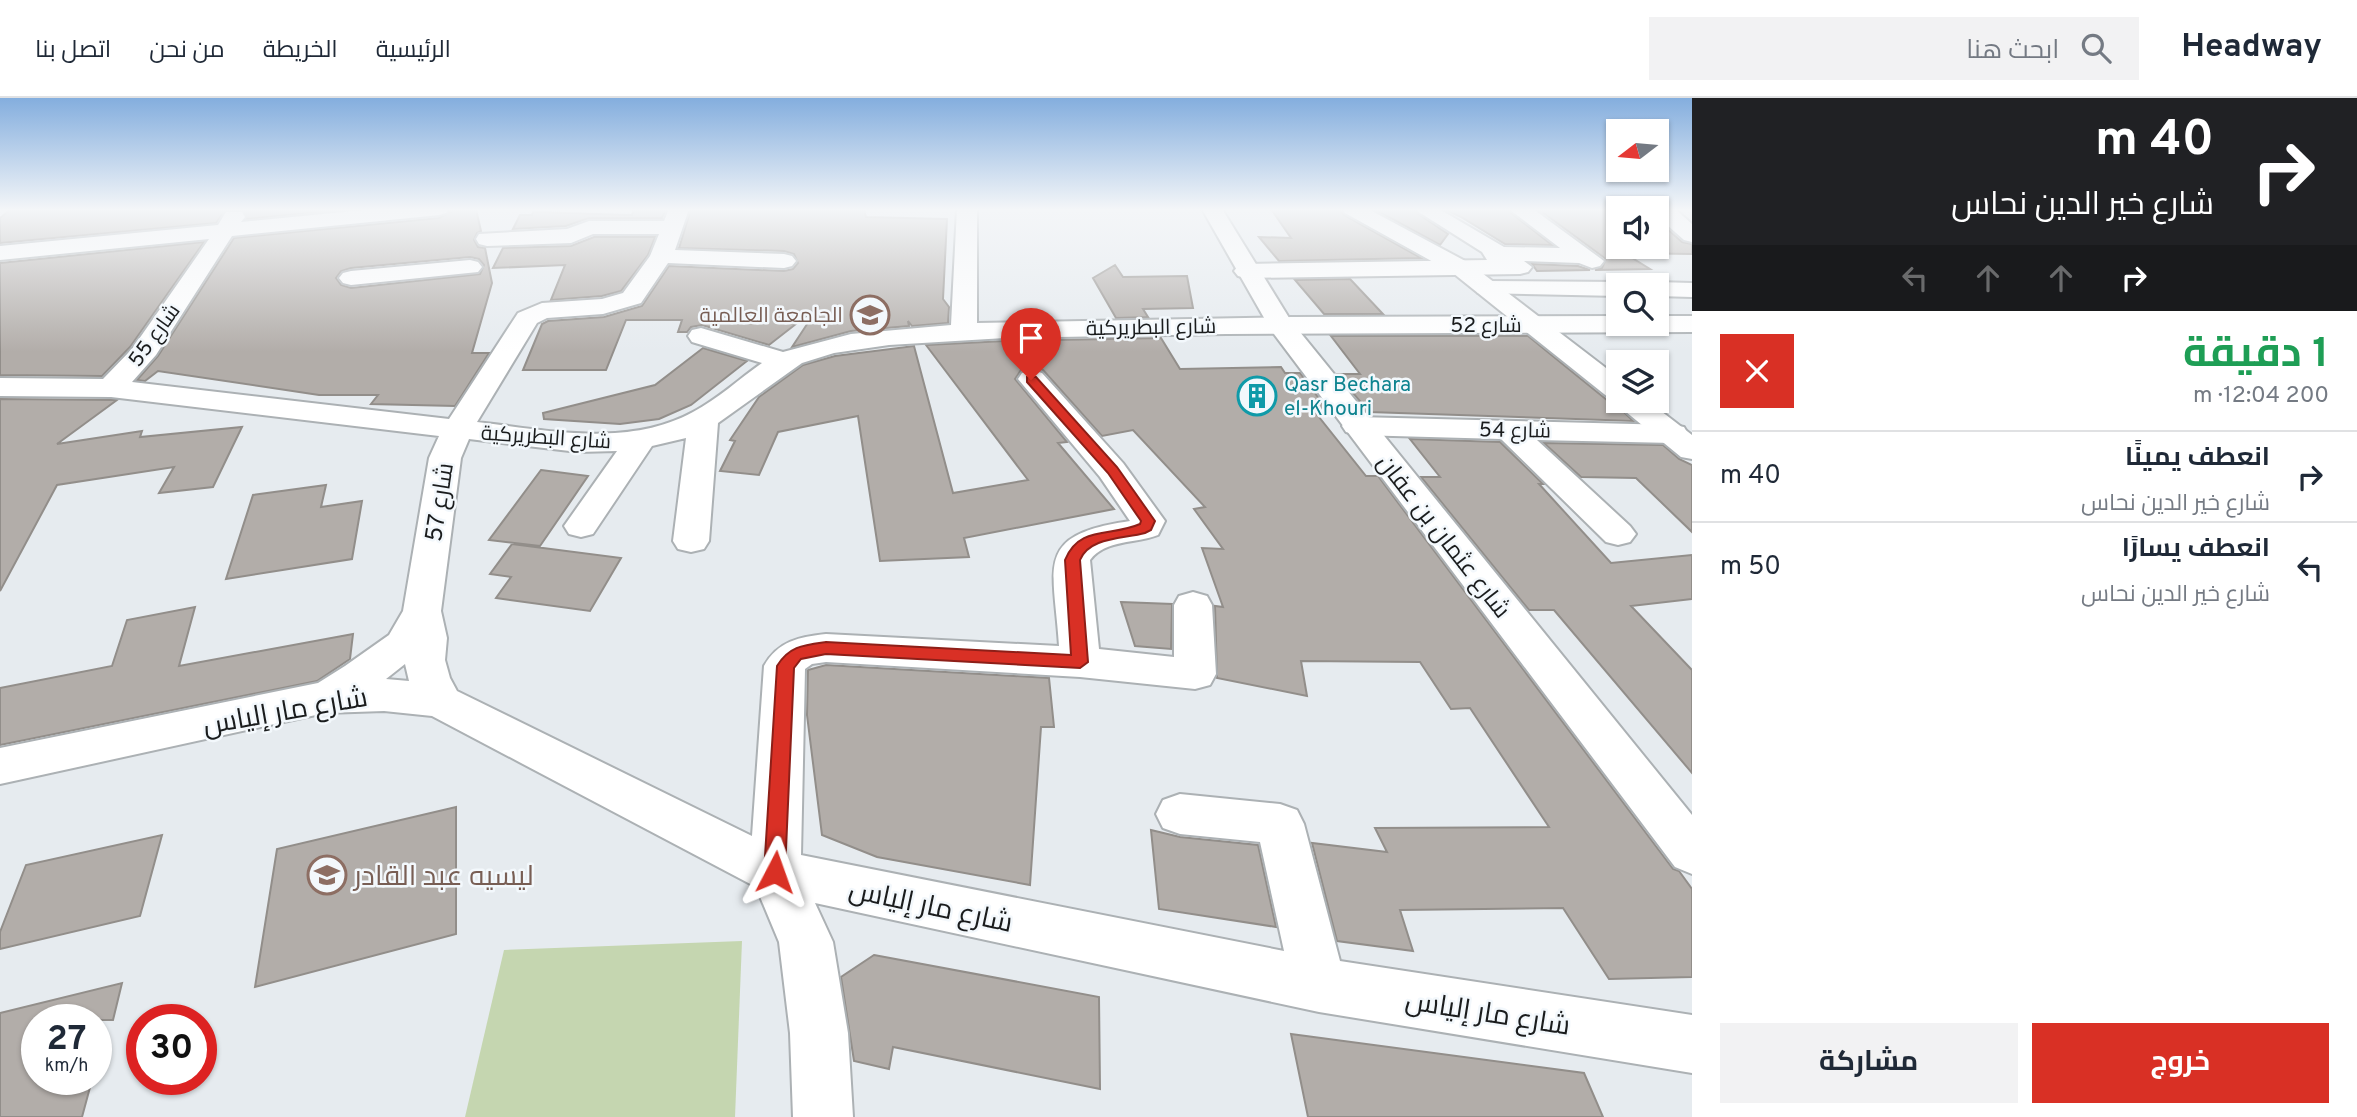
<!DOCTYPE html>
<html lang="ar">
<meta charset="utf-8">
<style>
:root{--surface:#fff;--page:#f2f2f3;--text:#1f2937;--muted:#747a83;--line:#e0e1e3;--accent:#d93025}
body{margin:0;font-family:Overpass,Cairo,sans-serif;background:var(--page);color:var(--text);direction:rtl;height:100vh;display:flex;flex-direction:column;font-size:26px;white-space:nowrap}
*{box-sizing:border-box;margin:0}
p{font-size:23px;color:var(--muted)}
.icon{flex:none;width:38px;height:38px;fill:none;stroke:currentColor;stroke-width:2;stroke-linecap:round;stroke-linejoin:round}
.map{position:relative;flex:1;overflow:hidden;direction:ltr}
.sheet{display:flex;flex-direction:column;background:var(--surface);width:665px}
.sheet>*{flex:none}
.hud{background:#202124;color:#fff;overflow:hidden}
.needle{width:46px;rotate:254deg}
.buttons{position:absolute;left:1606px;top:21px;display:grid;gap:14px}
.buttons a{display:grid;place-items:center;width:63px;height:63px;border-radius:0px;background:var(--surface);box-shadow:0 2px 5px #0004;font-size:35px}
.speed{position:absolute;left:21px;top:906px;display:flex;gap:14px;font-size:35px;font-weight:700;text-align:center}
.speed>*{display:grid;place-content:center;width:91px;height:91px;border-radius:50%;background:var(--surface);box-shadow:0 2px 5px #0004;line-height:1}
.speed small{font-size:18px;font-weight:400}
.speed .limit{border:10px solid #d22;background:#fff;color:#111}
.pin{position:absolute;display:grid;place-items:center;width:60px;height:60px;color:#fff;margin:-72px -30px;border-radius:50% 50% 50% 0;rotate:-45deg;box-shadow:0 0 7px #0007}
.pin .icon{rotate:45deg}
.me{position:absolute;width:77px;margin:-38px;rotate:4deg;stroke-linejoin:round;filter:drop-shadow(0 0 5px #0008)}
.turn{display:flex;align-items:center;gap:24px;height:147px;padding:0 28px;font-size:32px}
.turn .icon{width:91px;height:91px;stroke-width:2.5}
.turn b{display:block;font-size:49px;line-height:60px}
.lanes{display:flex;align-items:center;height:66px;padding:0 28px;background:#0003;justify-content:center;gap:35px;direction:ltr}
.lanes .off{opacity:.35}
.round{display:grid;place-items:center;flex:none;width:74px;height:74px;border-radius:0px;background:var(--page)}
.head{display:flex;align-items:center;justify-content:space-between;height:119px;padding:0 28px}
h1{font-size:42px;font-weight:700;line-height:52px;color:#1e9e55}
.button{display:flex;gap:14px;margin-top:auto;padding:14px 28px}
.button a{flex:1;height:80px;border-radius:0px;background:var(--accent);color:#fff;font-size:28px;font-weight:700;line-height:80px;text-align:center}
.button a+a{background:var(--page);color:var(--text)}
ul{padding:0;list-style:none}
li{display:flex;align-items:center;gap:21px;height:91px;padding:0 28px;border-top:2px solid var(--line)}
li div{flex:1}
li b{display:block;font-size:26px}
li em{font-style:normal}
header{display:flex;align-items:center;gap:42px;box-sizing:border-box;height:98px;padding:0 35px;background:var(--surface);border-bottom:2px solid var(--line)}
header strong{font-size:33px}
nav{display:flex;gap:38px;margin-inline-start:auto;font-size:24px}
.search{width:490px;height:63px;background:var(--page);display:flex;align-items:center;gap:18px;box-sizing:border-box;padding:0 24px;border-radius:0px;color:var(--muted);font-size:26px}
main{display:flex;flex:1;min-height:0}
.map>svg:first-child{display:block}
.green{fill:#c5d6b0}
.building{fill:#b2ada9;stroke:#928e8a;stroke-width:2;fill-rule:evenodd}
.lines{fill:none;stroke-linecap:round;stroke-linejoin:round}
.minor-casing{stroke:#acb1b4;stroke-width:4}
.major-casing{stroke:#acb1b4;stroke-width:4}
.minor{fill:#fff;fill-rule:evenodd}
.major{fill:#fff;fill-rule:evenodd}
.route{fill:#d93025;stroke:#8d1f18;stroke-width:2}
.labels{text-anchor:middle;stroke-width:5;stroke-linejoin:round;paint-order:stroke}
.far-education-label{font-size:21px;fill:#785e54;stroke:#f3f8fc;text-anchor:end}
.far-street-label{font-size:21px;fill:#1a1c1d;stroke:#f3f8fc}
.far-culture-label{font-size:21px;fill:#0d838f;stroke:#f3f8fc;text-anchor:start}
.street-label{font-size:24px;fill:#1a1c1d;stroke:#f3f8fc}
.near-street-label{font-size:28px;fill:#1a1c1d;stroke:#f3f8fc}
.near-education-label{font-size:28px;fill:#785e54;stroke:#f3f8fc;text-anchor:start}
</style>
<header>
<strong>Headway</strong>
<div class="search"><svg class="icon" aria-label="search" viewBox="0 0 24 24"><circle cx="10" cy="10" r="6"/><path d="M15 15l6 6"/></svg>ابحث هنا</div>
<nav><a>الرئيسية</a><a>الخريطة</a><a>من نحن</a><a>اتصل بنا</a></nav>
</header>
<main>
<section class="sheet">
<div class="hud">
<div class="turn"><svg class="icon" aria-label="right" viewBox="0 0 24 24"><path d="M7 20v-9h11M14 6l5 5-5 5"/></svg><div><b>40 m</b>شارع خير الدين نحاس</div></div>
<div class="lanes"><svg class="icon off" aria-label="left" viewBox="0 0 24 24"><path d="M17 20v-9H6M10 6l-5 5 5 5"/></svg><svg class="icon off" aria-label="ahead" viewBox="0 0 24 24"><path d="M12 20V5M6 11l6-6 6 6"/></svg><svg class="icon off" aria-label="ahead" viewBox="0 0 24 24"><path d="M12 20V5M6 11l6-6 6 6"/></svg><svg class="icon" aria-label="right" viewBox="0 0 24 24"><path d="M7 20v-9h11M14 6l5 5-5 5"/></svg></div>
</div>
<div class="head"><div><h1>1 دقيقة</h1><p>200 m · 12:04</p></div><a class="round" style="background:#d93025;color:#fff"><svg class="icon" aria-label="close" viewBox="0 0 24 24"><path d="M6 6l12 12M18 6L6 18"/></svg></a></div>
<ul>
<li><svg class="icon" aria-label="right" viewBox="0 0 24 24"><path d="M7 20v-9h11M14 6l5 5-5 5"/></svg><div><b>انعطف يمينًا</b><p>شارع خير الدين نحاس</p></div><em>40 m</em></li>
<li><svg class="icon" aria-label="left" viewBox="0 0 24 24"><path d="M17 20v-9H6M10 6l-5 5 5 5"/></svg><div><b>انعطف يسارًا</b><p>شارع خير الدين نحاس</p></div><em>50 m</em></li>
</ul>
<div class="button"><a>خروج</a><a>مشاركة</a></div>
</section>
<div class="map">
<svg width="1692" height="1019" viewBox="0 0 1692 1019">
<rect width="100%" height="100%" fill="#e6ebef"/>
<path class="green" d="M 742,843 L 735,1019 L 465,1019 L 504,852 Z"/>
<path class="building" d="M 11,111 L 347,111 L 247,121 L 242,111 L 226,111 L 216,125 L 0,145 L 0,120 Z
M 476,111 L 481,133 L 477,135 L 474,142 L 478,149 L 485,150 L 492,185 L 472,255 L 489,255 L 455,308 L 371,306 L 378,297 L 319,297 L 158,273 L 145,283 L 137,282 L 158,258 L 234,140 L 439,120 L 450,114 ZM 470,159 L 479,161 L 484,167 L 480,176 L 351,190 L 341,187 L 336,180 L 341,173 L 351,170 Z
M 634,111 L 666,111 L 662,120 L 589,120 L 566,128 L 513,131 L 520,117 L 532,117 L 533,114 L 632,117 Z
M 691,111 L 864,112 L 866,119 L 947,121 L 943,201 L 949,209 L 948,225 L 912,228 L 908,223 L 909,228 L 851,233 L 792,249 L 819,208 L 769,247 L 702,227 L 691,229 L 687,234 L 678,234 L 682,222 L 626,222 L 606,272 L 523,272 L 542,226 L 548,223 L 604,219 L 642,208 L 669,168 L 784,173 L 793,171 L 798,165 L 794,156 L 784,153 L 679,150 Z
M 1271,111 L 1339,111 L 1344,117 L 1421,160 L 1279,163 L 1259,139 L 1291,140 Z
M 1374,111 L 1411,111 L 1448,136 L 1440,147 Z
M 1444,111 L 1506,111 L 1552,147 L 1505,146 L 1461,119 Z
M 1538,111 L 1619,111 L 1619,149 L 1657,149 L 1657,122 L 1682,144 L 1692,146 L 1692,156 L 1624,155 L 1650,171 L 1595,172 L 1602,170 L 1606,161 Z
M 594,139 L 655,139 L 648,157 L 621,193 L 602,198 L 551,202 L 565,167 L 493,170 L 503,150 L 571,148 Z
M 204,144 L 130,249 L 102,278 L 0,277 L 0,165 Z
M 1532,166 L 1578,168 L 1590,172 L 1537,173 Z
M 1115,167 L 1123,179 L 1187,178 L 1193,210 L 1143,211 L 1148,219 L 1116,220 L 1093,180 Z
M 1350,181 L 1383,216 L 1324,216 L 1295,182 Z
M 1331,238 L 1528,238 L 1607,302 L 1614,304 L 1633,323 L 1369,314 L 1337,276 L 1360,276 Z
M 1161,240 L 1180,271 L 1281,269 L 1285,275 L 1300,275 L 1329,314 L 1315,314 L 1366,378 L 1378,378 L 1673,771 L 1679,773 L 1692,791 L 1692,879 L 1609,881 L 1563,810 L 1400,812 L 1413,853 L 1337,843 L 1312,745 L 1387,754 L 1375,730 L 1549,729 L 1470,610 L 1451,611 L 1420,564 L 1301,563 L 1307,598 L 1217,580 L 1215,508 L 1223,509 L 1202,450 L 1223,451 L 1194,411 L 1205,409 L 1133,332 L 1102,338 L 1043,272 L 1033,269 L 1021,272 L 1015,281 L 1067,344 L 1058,345 L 1114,411 L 964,440 L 969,459 L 880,463 L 858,318 L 778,334 L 759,377 L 720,373 L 735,343 L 730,342 L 759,299 L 803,267 L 835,258 L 914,248 L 953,395 L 1028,382 L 926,247 L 1005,243 Z
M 703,250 L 747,263 L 691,307 L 659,321 L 620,326 L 544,321 L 543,315 L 655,287 Z
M 0,301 L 117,302 L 57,346 L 142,333 L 140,339 L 242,329 L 213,389 L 159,395 L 174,369 L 57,387 L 0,493 Z
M 1410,341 L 1500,344 L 1543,386 L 1539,386 L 1611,465 L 1692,457 L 1692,501 L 1631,508 L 1692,572 L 1692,675 L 1554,512 L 1529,512 L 1421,379 L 1440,379 Z
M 1544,345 L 1663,347 L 1679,361 L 1692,367 L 1692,434 L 1636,380 L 1581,379 Z
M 541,372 L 588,378 L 540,448 L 489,442 Z
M 326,387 L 321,409 L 362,403 L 352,461 L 226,481 L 253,397 Z
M 512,446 L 621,460 L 590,513 L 496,500 L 511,479 L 490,476 Z
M 1121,504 L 1172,506 L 1171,551 L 1135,548 Z
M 195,509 L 179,568 L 353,536 L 350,561 L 317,583 L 0,647 L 0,590 L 112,568 L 127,522 Z
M 826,567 L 1049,580 L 1054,629 L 1041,629 L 1030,787 L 877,759 L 822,737 L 807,617 L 808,572 Z
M 456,709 L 456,836 L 255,889 L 277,751 Z
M 1151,732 L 1180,739 L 1258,747 L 1276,829 L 1159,811 Z
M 162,737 L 140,818 L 0,851 L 0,834 L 26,767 Z
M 874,857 L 1099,899 L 1100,991 L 893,949 L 889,971 L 854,963 L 841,879 Z
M 122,885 L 113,922 L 37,922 L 37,982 L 92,982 L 82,1019 L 0,1019 L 0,915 Z
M 1291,936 L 1584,975 L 1603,1019 L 1308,1019 Z"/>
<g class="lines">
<defs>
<path id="minor" d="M 375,111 L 449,111 L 446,115 L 439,117 L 232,138 L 156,257 L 132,284 L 449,321 L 518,215 L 542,205 L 602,201 L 623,195 L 650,158 L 659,136 L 593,136 L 571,145 L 487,148 L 479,146 L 476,141 L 479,136 L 567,131 L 589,123 L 664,123 L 669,111 L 689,111 L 675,152 L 784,156 L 792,158 L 796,163 L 792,168 L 784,170 L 668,165 L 641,205 L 603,216 L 547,220 L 537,225 L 477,324 C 547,332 627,350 693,314 C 718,301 739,281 762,265 L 692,244 L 688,238 L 692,232 L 701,230 L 783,254 L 851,236 L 951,227 L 957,111 L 977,111 L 977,225 L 1292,219 L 1619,218 L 1619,226 L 1657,226 L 1657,218 L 1692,218 L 1692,234 L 1226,236 L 1005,240 L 889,247 L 834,255 L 802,265 L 718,325 L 709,443 L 704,451 L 691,454 L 678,451 L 673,443 L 686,340 L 652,348 L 593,436 L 581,439 L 569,436 L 564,428 L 617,353 L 578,354 L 469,341 L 461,360 L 441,513 L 447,540 L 445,562 L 450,580 L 457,593 L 752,738 L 764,568 C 778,543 799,539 826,536 L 1059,548 C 1054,467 1033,437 1130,423 L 1100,379 L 1018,281 L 1022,275 L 1032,272 L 1042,275 L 1123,365 L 1165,423 L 1158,437 C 1136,446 1106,441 1090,462 L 1099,551 L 1174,559 L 1174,507 L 1179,498 L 1193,494 L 1207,498 L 1212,507 L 1216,576 L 1210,587 L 1195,591 L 1080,579 L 826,564 L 812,566 L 805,571 L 801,757 L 1284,853 L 1260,744 L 1180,736 L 1163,730 L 1156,716 L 1163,702 L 1180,696 L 1280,706 L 1297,712 L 1304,726 L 1340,863 L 1692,917 L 1692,975 L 1319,914 L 815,805 L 833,844 L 848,935 L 853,1019 L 793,1019 L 790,935 L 779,844 L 756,789 L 432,618 L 384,613 L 325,615 L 0,686 L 0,650 L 318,585 L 345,568 L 389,537 L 403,513 L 429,360 L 439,338 L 111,299 L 0,298 L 0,280 L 103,281 L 132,251 L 209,141 L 0,162 L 0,148 L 218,127 L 226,114 L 242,114 L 245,119 L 241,124 ZM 405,566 L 409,583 L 386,581 Z
M 1414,111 L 1439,111 L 1504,149 L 1560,150 L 1509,111 L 1533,111 L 1604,163 L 1600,168 L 1592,170 L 1579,165 L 1524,163 L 1532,169 L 1528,174 L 1520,176 L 1246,180 L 1238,178 L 1234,173 L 1238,168 L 1246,166 L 1487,162 L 1482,154 Z
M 1657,111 L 1675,111 L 1692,126 L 1692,144 L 1684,142 L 1657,118 Z
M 470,162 L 478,164 L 482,169 L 478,174 L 351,187 L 343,185 L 339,180 L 343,175 L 351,173 Z
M 1487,183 L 1619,184 L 1629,187 L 1619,187 L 1619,198 L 1478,195 L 1475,190 L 1478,185 Z
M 1657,184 L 1692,185 L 1692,199 L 1657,198 L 1657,187 L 1647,187 Z
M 1357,319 L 1673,327 L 1684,329 L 1688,336 L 1684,343 L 1673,345 L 1537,342 L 1630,428 L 1636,436 L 1630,444 L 1618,447 L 1606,444 L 1501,341 L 1357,337 L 1346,334 L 1342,328 L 1346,322 Z"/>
<path id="major" d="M 1202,111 L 1222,111 L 1291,223 L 1692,717 L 1692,776 L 1675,769 L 1271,232 Z
M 1342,111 L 1368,111 L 1469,165 L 1619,280 L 1619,303 L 1648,303 L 1692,337 L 1692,361 L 1681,359 L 1620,309 L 1616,302 L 1609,300 L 1453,175 L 1345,115 Z"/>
</defs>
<use href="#minor" class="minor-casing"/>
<use href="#major" class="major-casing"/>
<use href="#minor" class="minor"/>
<use href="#major" class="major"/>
</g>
<linearGradient id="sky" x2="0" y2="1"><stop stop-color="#84aede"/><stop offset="0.44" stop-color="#f4f6f8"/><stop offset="1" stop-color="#f4f6f8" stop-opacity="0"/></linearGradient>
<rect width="1692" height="254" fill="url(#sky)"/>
<path class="route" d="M 1027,279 L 1036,279 L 1117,369 L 1155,423 L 1151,432 L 1145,435 C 1123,441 1089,439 1080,462 L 1088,564 L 1080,570 L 826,556 L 801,561 L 794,570 L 785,774 L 782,781 L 775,783 L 767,781 L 764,774 L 777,568 C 789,548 804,547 826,544 L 1071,557 L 1065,462 C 1079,427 1111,439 1140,426 L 1141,423 L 1108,375 L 1027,284 Z"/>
<defs>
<symbol id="school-ring" viewBox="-11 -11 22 22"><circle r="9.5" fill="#f3f8fc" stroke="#8d6e63" stroke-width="1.5"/><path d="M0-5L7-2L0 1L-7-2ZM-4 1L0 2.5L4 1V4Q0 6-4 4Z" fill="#8d6e63"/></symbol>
<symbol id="building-ring" viewBox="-11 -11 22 22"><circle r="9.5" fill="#f3f8fc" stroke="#0f9aa8" stroke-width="1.5"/><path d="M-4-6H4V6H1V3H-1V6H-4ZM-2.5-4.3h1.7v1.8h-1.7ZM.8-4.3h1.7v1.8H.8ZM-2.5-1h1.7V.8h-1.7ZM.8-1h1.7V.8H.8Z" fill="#0f9aa8"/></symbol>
</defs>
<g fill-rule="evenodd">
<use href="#school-ring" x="848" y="195" width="44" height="44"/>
<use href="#building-ring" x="1235" y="276" width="44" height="44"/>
<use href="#school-ring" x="305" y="755" width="44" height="44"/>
</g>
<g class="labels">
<g class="far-education-label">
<text x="843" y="224">الجامعة العالمية</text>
</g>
<g class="far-street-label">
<text x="1486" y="234">شارع 52</text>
<text transform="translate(1151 229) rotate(-1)" y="7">شارع البطريركية</text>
<text transform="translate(154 237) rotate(-54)" y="7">شارع 55</text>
<text transform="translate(1515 332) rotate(1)" y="7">شارع 54</text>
<text transform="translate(546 339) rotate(4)" y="7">شارع البطريركية</text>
</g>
<g class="far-culture-label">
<text x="1284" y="293">Qasr Bechara<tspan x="1284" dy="24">el-Khouri</tspan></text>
</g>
<g class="street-label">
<text transform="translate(439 404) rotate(-81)" y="8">شارع 57</text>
<text transform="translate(1444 438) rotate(52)" y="8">شارع عثمان بن عفان</text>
</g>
<g class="near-street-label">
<text transform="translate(285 612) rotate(-10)" y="10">شارع مار إلياس</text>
<text transform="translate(931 807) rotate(12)" y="10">شارع مار إلياس</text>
<text transform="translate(1488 914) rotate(9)" y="10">شارع مار إلياس</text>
</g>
<g class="near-education-label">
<text x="354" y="787">لیسیه عبد القادر</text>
</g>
</g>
</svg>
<div class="buttons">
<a><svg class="needle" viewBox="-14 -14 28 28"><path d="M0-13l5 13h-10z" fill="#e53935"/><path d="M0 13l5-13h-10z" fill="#747a83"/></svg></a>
<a><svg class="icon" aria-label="sound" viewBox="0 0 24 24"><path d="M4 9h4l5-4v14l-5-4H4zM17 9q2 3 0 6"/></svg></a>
<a><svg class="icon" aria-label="search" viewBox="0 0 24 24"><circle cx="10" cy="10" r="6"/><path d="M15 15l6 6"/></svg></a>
<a><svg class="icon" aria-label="layers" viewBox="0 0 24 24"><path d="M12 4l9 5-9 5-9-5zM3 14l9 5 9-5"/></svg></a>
</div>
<div class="speed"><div>27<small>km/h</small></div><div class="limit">30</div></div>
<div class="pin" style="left:1031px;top:282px;background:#d93025"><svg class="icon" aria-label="arrive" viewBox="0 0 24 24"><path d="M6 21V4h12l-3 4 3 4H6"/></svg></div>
<svg class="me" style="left:775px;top:774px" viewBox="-20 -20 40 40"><path d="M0-17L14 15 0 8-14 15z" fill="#d93025" stroke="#fff" stroke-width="4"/></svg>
</div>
</main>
